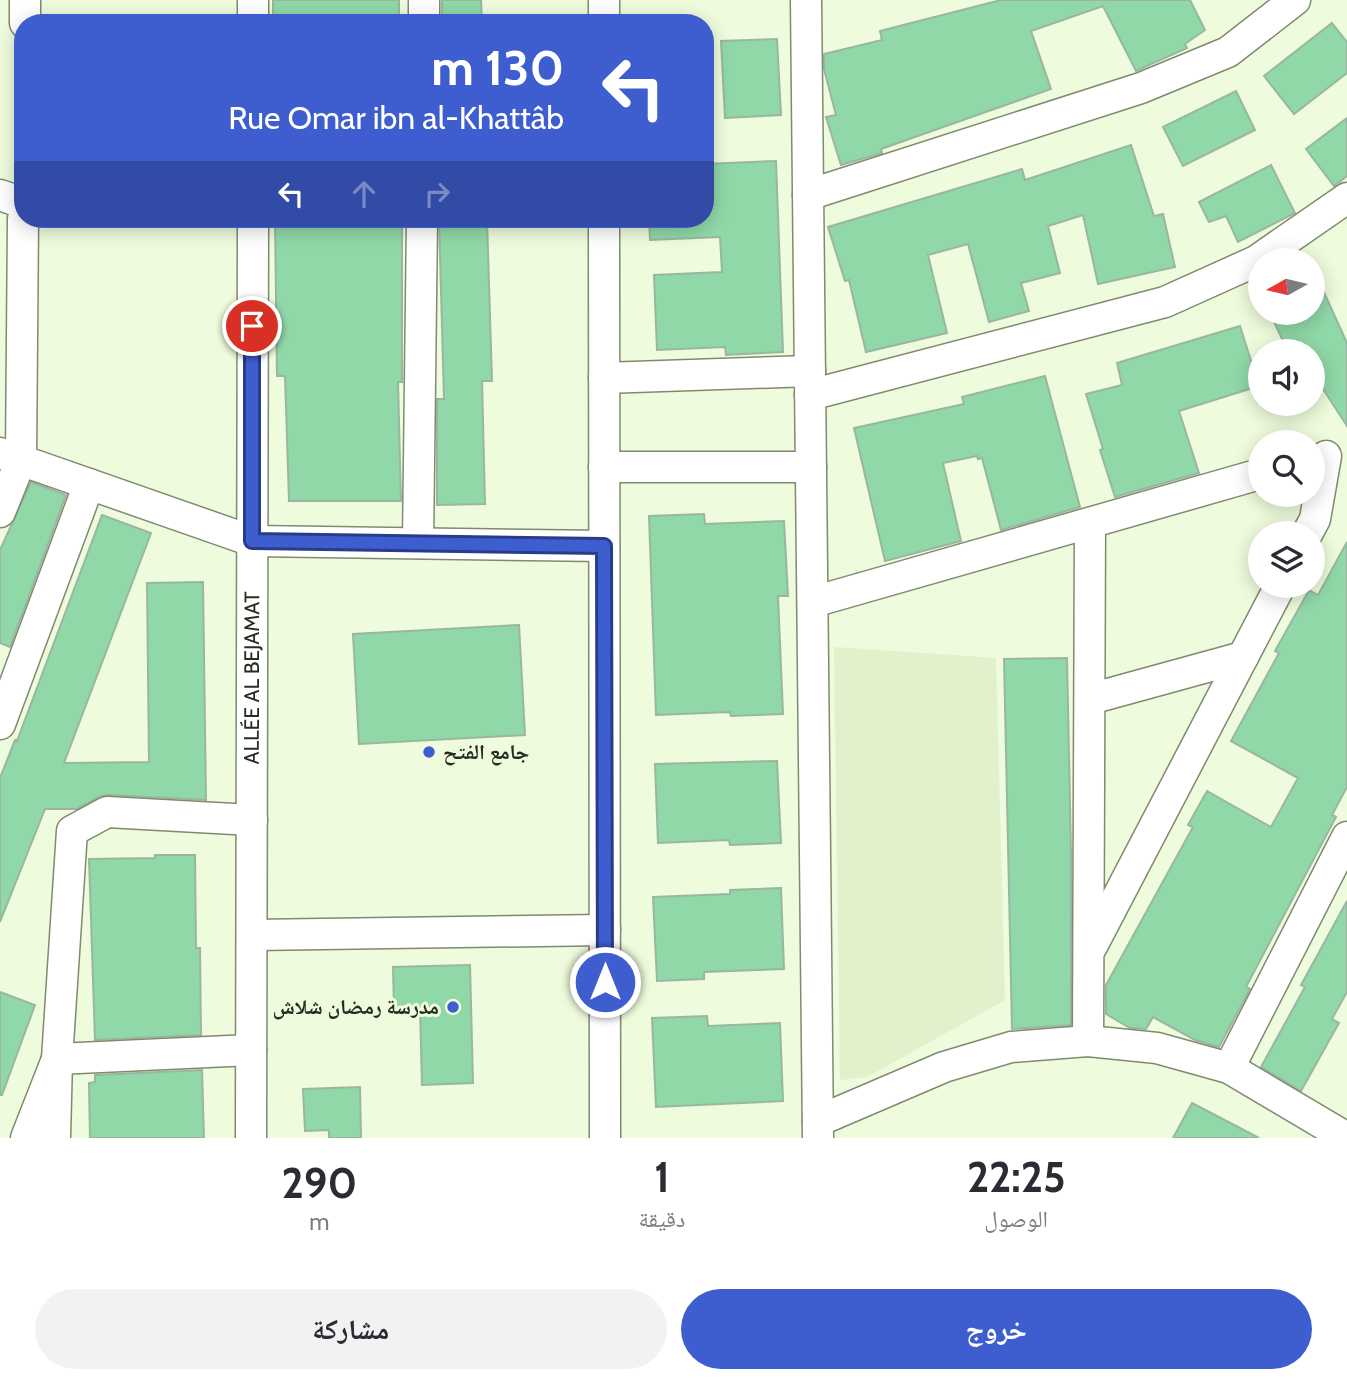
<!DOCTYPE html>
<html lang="ar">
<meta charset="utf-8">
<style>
:root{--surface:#fff;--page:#f2f2f3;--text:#2b2b33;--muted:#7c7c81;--accent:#3e5ed0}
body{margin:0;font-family:Cabin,"Noto Naskh Arabic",sans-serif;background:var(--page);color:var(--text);direction:rtl;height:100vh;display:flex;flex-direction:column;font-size:26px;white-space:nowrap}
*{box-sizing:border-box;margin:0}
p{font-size:23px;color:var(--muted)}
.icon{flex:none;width:38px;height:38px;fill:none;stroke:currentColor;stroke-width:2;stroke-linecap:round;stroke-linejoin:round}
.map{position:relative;height:1138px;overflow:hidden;direction:ltr}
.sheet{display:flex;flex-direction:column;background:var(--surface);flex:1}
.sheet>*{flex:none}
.top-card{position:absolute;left:14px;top:14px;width:700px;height:214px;border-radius:28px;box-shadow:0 4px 18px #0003;direction:rtl;background:#3e5ed0;color:#fff;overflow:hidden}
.needle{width:46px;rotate:262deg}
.fabs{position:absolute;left:1248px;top:248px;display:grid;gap:14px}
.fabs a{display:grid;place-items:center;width:77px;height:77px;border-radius:50%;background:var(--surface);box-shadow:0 4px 18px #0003;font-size:35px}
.pin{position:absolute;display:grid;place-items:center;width:60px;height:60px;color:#fff;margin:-30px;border:4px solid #fff;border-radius:50%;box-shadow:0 2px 7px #0007}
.me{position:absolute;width:77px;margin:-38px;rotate:0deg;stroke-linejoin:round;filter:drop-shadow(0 0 5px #0008)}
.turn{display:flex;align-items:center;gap:24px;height:147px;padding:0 35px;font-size:32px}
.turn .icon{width:91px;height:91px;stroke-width:2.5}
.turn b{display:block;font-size:49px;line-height:60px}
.lanes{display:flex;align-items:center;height:66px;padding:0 35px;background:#0003;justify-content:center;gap:35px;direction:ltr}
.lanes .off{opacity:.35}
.eta{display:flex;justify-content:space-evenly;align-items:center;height:119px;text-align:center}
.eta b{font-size:42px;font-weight:700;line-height:49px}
.action{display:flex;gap:14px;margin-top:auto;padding:14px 35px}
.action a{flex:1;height:80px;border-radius:42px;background:var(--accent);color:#fff;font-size:28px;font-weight:700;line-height:80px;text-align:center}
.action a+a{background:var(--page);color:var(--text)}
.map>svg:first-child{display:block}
.built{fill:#e1f1cb}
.building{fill:#90d8a8;stroke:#99b6a2;stroke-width:2}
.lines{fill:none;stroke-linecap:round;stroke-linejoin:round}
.minor-casing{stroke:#7f8a6f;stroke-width:33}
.minor{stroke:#fff;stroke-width:30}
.route-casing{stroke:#283d87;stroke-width:18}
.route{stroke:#3e5ed0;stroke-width:12}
.poi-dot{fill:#3e5ed0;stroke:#eefbdc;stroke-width:2.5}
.labels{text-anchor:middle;stroke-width:6;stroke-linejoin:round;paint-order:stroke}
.street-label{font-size:21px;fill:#272c21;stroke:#eefbdc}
.poi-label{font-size:21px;font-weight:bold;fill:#272c21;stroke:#eefbdc;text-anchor:start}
</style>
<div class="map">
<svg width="1347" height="1138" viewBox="0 0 1347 1138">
<rect width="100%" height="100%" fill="#eefbdc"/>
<path class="built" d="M 834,647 L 996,658 L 1005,1000 L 867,1077 L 840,1080 Z"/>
<path class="building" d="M 273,0 L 399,0 L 399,23 L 273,23 Z
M 442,0 L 481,0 L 482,23 L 442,23 Z
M 1001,0 L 1190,0 L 1205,30 L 1185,44 L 1187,48 L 1136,71 L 1103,6 L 1031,31 L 1051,89 L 881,149 L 882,153 L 841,165 L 826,117 L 836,115 L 824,69 L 824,54 L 882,40 L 880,31 Z
M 1332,23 L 1347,42 L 1347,73 L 1294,114 L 1264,76 Z
M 777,39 L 781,115 L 725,118 L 721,41 Z
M 1236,91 L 1255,130 L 1183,166 L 1163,127 Z
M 1347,118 L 1347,176 L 1334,186 L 1306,149 Z
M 1131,145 L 1154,216 L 1163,214 L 1175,267 L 1098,284 L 1083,215 L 1048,226 L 1060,273 L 1021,283 L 1029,311 L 989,322 L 968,244 L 928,255 L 947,333 L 866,352 L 849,280 L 845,281 L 828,227 L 1022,169 L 1025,180 Z
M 776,161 L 783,352 L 726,355 L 725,347 L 657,350 L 654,275 L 722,272 L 720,237 L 650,240 L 649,219 L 705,219 L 705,164 Z
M 1271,165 L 1295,213 L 1238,242 L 1226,216 L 1209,222 L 1199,202 Z
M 275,219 L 402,219 L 402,382 L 398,382 L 401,501 L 289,501 L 285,376 L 277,376 Z
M 439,219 L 487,219 L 492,381 L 482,381 L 485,504 L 437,505 L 437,399 L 444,399 Z
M 1312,266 L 1347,343 L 1347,426 L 1312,372 L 1312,352 L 1288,352 L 1270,313 L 1312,313 Z
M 1240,326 L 1259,386 L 1179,411 L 1199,473 L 1115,497 L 1100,450 L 1103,449 L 1086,394 L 1122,385 L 1117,363 Z
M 1045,376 L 1080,507 L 1001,530 L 982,458 L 978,459 L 977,456 L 943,463 L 961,541 L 885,561 L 854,428 L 964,404 L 962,397 Z
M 31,482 L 66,495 L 10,647 L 0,643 L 0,550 Z
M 704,514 L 705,524 L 784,521 L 788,596 L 778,596 L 783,714 L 731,716 L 730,712 L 656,715 L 649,516 Z
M 102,515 L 151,533 L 64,763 L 149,762 L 147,583 L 203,582 L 206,800 L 108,795 L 99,797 L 77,809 L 45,809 L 0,922 L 0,778 L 15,740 L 17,741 Z
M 1347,542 L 1347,787 L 1332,815 L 1336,817 L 1246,987 L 1250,989 L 1219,1047 L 1195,1040 L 1153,1017 L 1146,1029 L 1130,1028 L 1106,1014 L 1106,985 L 1193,827 L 1188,825 L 1207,791 L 1271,827 L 1298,778 L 1231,741 L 1279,653 L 1275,651 L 1309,590 L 1318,595 Z
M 519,625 L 525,735 L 359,744 L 353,634 Z
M 1067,658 L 1071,852 L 1071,1025 L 1012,1029 L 1004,659 Z
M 777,761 L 781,843 L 730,845 L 729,840 L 658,843 L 655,764 Z
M 155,855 L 195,855 L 196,948 L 200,948 L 201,1035 L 95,1040 L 89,859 L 155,858 Z
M 781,888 L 784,969 L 704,972 L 704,979 L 657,981 L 653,897 L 730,894 L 730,890 Z
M 1347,901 L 1347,992 L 1332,1019 L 1339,1023 L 1301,1091 L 1261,1067 L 1305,987 L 1301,985 Z
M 470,965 L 473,1083 L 422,1085 L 420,1008 L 394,1008 L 393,967 Z
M 0,992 L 35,1005 L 2,1095 L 0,1095 Z
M 707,1016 L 708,1026 L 780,1023 L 783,1101 L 656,1107 L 652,1018 Z
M 202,1070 L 204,1138 L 90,1138 L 89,1083 L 95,1082 L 95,1075 Z
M 360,1087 L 361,1138 L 329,1138 L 329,1130 L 305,1131 L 303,1089 Z
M 1192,1103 L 1259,1138 L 1173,1138 Z"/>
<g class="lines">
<defs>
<g id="minor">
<path d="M 604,0 L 604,23"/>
<path d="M 806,0 L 818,1138"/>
<path d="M 25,23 L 25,0"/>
<path d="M 253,23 L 253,0"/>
<path d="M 424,23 L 424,0"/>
<path d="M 0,195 L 23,203"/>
<path d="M 808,195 L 1141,88 L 1228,52 L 1295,0"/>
<path d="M 604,219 L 605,1138"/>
<path d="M 604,378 L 810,371"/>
<path d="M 810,395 L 1165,302 L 1256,261 L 1347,198"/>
<path d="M 0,453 L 252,541 L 604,546"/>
<path d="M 604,467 L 811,467"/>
<path d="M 0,512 L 21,460 L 23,219"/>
<path d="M 1307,534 L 1315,519 L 1326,456"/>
<path d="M 418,543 L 422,219"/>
<path d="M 813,602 L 1260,474"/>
<path d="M 1090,699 L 1243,657"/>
<path d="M 0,724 L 89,484"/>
<path d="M 252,935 L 605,930"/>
<path d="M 1092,946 L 1280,586"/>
<path d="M 1088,1041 L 1090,523"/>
<path d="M 1229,1068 L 1347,837"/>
<path d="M 818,1121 L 944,1067 L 1011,1047 L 1088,1041 L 1157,1048 L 1229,1068 L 1347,1138"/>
<path d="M 26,1138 L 57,1059 L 251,1050"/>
<path d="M 55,1138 L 57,1059 L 72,831 L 107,812 L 252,820"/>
<path id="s1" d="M 251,1138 L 253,219"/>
</g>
</defs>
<use href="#minor" class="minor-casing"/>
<use href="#minor" class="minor"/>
</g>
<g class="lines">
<defs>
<path id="route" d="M 252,326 L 252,541 L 604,546 L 605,982"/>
</defs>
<use href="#route" class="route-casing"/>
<use href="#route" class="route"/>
</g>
<g class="poi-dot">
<circle cx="429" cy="752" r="7"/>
<circle cx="453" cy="1007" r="7"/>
</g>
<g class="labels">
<g class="street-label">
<text dy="7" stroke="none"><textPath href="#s1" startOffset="460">ALLÉE AL BEJAMAT</textPath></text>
</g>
<g class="poi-label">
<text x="443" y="759">جامع الفتح</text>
<text x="439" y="1014" text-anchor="end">مدرسة رمضان شلاش</text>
</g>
</g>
</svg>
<div class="fabs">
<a><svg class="needle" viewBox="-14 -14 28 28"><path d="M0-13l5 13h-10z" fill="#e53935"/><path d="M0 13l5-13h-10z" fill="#7c7c81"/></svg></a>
<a><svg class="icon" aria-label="sound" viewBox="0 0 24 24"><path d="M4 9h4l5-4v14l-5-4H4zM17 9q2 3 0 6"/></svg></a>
<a><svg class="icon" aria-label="search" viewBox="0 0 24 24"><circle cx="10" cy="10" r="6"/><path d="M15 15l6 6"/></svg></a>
<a><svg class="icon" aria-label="layers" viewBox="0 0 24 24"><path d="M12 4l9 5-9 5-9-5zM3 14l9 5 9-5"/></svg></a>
</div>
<div class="pin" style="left:252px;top:326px;background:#d93025"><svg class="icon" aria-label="arrive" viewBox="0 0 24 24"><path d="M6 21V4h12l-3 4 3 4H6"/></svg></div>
<svg class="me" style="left:605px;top:982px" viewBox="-20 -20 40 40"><circle r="17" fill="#3e5ed0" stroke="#fff" stroke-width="3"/><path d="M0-11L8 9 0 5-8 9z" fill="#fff"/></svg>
<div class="top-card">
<div class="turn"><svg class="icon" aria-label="left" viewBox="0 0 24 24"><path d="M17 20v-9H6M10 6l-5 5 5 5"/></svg><div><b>130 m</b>Rue Omar ibn al-Khattâb</div></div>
<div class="lanes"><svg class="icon" aria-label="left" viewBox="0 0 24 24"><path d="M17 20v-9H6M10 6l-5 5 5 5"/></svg><svg class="icon off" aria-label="ahead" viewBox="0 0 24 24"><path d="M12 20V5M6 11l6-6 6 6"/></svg><svg class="icon off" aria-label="right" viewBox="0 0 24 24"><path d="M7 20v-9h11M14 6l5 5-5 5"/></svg></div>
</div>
</div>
<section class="sheet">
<div class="eta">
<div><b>22:25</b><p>الوصول</p></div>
<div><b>1</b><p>دقيقة</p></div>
<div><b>290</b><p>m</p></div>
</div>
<div class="action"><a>خروج</a><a>مشاركة</a></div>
</section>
